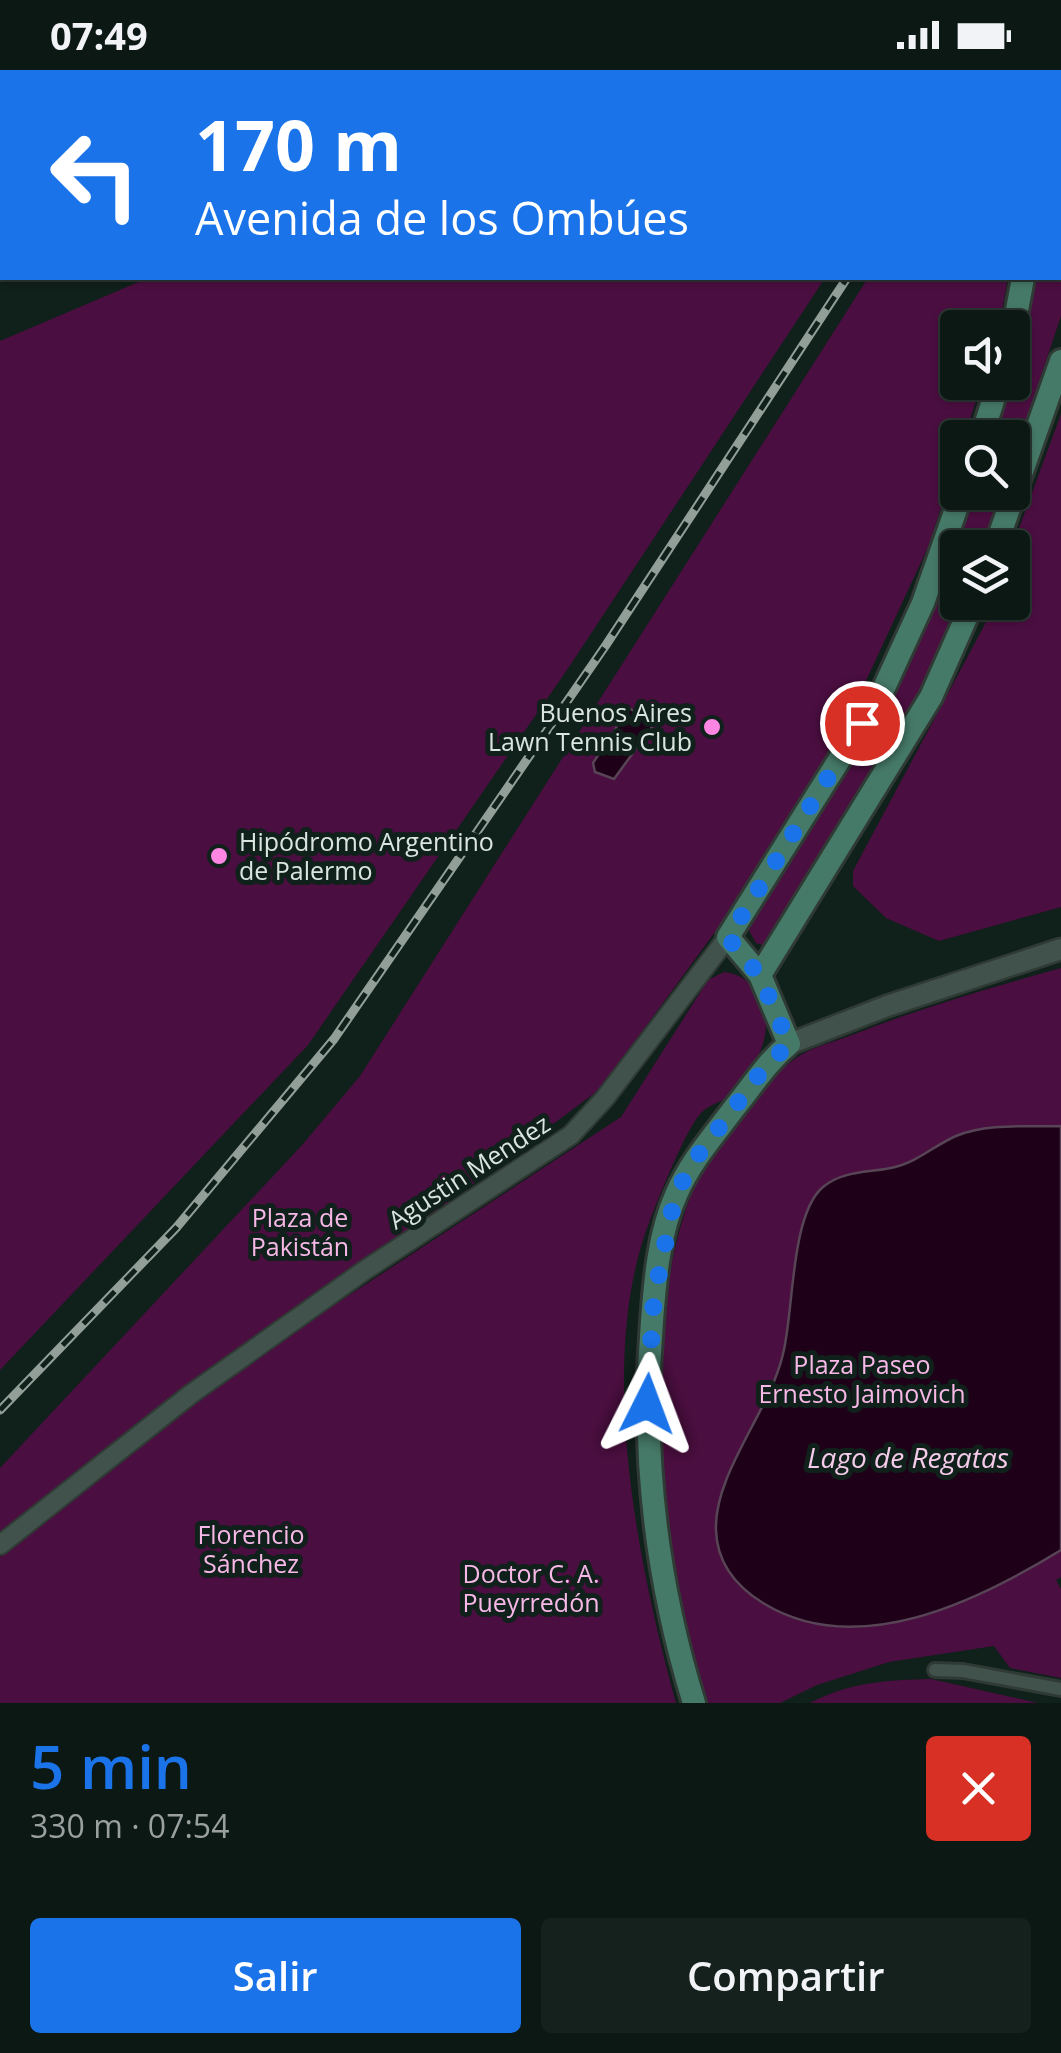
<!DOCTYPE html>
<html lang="es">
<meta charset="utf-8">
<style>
:root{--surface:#0c1814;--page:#15211d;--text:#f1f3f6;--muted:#9aa0a0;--line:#2c3734;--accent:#1a73e8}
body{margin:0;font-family:"Open Sans",sans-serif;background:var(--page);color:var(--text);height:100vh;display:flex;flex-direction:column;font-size:38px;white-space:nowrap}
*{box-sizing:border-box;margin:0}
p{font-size:32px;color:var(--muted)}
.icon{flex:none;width:55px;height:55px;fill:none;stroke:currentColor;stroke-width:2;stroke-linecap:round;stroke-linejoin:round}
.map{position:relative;height:1633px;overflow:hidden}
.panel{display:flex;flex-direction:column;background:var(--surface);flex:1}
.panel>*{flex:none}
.top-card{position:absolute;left:0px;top:0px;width:1062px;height:210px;box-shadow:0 2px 8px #0004,0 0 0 2px var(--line);background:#1a73e8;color:#fff;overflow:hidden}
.buttons{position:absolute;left:940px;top:240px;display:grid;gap:20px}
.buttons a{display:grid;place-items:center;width:90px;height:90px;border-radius:10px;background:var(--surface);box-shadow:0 2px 8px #0004,0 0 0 2px var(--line);font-size:50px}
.pin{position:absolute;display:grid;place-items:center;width:85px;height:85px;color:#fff;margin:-42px;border:5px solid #fff;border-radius:50%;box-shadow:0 2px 10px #0007}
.me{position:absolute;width:110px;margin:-55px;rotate:3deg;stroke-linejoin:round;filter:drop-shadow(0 0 8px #0008)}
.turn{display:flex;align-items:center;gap:35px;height:210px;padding:0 30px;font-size:45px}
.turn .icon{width:130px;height:130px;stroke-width:2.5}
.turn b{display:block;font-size:70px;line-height:85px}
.round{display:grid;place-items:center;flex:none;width:105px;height:105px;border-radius:10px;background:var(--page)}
.summary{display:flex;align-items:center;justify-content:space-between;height:170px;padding:0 30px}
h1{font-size:60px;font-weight:600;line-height:75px;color:var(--accent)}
.button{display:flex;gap:20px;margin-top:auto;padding:20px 30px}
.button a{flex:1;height:115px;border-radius:10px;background:var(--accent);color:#fff;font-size:40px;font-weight:600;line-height:115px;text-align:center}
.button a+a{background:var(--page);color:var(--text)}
.status{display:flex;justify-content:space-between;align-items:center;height:70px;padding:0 50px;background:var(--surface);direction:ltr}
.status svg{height:28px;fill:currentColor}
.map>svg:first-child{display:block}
.green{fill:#4b0e40}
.water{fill:#1f0019;stroke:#574555;stroke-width:2.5}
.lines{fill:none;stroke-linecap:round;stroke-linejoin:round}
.pedestrian-casing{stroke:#303a35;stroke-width:18}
.minor-casing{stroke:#303a35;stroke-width:22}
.tertiary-casing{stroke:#303a35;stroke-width:25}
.secondary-casing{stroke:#303a35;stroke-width:28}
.primary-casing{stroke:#303a35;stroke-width:30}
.pedestrian{stroke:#40524b;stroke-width:12}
.minor{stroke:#40524b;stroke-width:18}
.tertiary{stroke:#40524b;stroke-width:20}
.secondary{stroke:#467a68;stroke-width:22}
.primary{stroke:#4ca286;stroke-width:25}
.rail-casing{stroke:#929f99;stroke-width:9}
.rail{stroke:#10201a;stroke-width:5;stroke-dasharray:15;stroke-linecap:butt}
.route{stroke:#1a73e8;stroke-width:18;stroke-dasharray:0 32.4}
.poi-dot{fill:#fd86e3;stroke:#10201a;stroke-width:4}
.labels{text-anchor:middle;stroke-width:10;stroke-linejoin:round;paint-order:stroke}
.poi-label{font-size:25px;fill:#dae5e0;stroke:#10201a;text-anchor:end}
.street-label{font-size:25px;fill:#dae5e0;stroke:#10201a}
.park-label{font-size:25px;fill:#f7b8e7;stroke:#10201a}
.water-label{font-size:28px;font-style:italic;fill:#f5cbea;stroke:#10201a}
</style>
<div class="status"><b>07:49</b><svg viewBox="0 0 49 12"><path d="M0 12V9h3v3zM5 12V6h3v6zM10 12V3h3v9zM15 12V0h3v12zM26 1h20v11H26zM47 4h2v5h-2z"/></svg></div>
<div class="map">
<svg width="1061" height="1633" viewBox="0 0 1061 1633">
<rect width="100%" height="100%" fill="#10201a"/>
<path class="green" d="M 202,0 L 403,0 L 404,2 L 196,2 Z
M 624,0 L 946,0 L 946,2 L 619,2 Z
M 1061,184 L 1061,246 L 1013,390 L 1012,368 L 988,368 L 1007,313 L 1012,312 L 1036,208 L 1060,208 Z
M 148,208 L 825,208 L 569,597 L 308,975 L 0,1300 L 0,271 Z
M 868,208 L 1006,208 L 1007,213 L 999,257 L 958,258 L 958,312 L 982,313 L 964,367 L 958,368 L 957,388 L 929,475 L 864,615 L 819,698 L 753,810 L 600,1019 L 449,1132 L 259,1264 L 0,1464 L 0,1398 L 303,1074 L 360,1006 Z
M 1061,344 L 1061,837 L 939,871 L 886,848 L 853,816 L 853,801 L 984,556 L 993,533 L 1012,532 L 1012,477 Z
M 969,423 L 1001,423 L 983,477 L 958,478 L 958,532 L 962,533 C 914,655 834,765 766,876 L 756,873 L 746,855 L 819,739 Z
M 1061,898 L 1061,1507 L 1056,1510 L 1061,1519 L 1061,1608 L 1010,1598 L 994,1576 L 889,1592 L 817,1615 L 780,1633 L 705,1633 C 657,1494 638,1264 691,1125 C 707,1081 758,1015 796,988 C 811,977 834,972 852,965 C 920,938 990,918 1061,898 Z
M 724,902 C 741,904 751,912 759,927 C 778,963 755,1000 727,1027 C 720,1033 708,1035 701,1043 C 686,1059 658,1129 649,1153 C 596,1291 638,1495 676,1633 L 0,1633 L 0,1487 L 51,1442 L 261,1283 L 621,1047 L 708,910 Z
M 931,1609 L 1038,1633 L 810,1633 C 850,1612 887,1610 931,1609 Z"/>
<path class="water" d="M 629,638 L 654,654 L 614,709 L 595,702 L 593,693 Z
M 1061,1056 L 1061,1480 C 978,1531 857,1591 763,1533 C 737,1517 717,1493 716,1460 C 714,1403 770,1341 783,1284 C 794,1242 790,1145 823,1117 C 843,1100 871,1103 895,1097 C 917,1092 935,1075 956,1066 C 987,1053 1027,1057 1061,1056 Z"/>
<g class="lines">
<defs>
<path id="pedestrian" d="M 935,1600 L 963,1601 L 1061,1619"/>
<path id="minor" d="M 0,1475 L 191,1324 L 365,1200 L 571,1065 L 605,1028 L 728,867"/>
<path id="tertiary" d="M 789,974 L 887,936 L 1061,879"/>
<path id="secondary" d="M 983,0 L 984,2
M 1060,175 L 1061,176
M 1012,267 L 1023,208
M 981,368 L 999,312
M 995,478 L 1061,291
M 760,905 L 931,627 L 973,532
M 694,1633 C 655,1507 641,1382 652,1251 C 655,1210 659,1163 676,1125 C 690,1092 714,1065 735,1037 C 753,1015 767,992 789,974 L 760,905 L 728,867 L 883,620 L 923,533 L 962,422"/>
<path id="primary" d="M 13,2 L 19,0"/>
</defs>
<use href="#pedestrian" class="pedestrian-casing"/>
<use href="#minor" class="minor-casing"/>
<use href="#tertiary" class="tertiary-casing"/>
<use href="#secondary" class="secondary-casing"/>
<use href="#primary" class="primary-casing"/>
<use href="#pedestrian" class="pedestrian"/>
<use href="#minor" class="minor"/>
<use href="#tertiary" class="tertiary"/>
<use href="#secondary" class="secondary"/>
<use href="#primary" class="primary"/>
<defs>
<path id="rail" d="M 967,2 L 968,0
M 0,1340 L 176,1158 L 334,969 L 606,575 L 847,208"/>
</defs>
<use href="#rail" class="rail-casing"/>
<use href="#rail" class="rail"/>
</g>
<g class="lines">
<path class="route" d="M 647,1334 L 654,1228 L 675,1126 L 693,1092 L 764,998 L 789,974 L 760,906 L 728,868 L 862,653"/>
</g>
<g class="poi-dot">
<circle cx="712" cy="657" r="10"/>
<circle cx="219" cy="786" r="10"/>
</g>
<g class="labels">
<g class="poi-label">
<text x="692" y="652">Buenos Aires<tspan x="692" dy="29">Lawn Tennis Club</tspan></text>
<text x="239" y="781" text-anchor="start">Hipódromo Argentino<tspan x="239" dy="29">de Palermo</tspan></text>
</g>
<g class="street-label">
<text transform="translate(469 1102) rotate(-33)" y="9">Agustin Mendez</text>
</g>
<g class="park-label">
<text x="300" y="1157">Plaza de<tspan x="300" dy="29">Pakistán</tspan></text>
<text x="862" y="1304">Plaza Paseo<tspan x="862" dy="29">Ernesto Jaimovich</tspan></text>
<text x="251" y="1474">Florencio<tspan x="251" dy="29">Sánchez</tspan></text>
<text x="531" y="1513">Doctor C. A.<tspan x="531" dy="29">Pueyrredón</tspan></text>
</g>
<g class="water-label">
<text x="908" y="1398">Lago de Regatas</text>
</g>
</g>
</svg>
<div class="buttons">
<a><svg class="icon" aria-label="sound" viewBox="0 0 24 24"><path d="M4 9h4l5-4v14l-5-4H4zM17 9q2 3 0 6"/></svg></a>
<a><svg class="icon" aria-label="search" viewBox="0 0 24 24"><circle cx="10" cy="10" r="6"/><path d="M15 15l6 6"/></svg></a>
<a><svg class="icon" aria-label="layers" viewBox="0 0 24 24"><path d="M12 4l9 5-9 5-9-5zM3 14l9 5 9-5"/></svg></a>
</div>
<div class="pin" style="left:862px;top:653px;background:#d93025"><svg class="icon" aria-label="arrive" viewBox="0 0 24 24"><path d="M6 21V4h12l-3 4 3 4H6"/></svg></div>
<svg class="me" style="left:647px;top:1334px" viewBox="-20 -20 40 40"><path d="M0-17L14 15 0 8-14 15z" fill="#1a73e8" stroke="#fff" stroke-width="4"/></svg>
<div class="top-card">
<div class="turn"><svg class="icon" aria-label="left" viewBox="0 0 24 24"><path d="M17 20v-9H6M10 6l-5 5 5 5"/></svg><div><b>170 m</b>Avenida de los Ombúes</div></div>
</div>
</div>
<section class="panel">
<div class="summary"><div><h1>5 min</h1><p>330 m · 07:54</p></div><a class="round" style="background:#d93025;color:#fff"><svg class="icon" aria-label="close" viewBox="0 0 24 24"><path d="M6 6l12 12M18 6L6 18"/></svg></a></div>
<div class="button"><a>Salir</a><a>Compartir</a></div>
</section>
